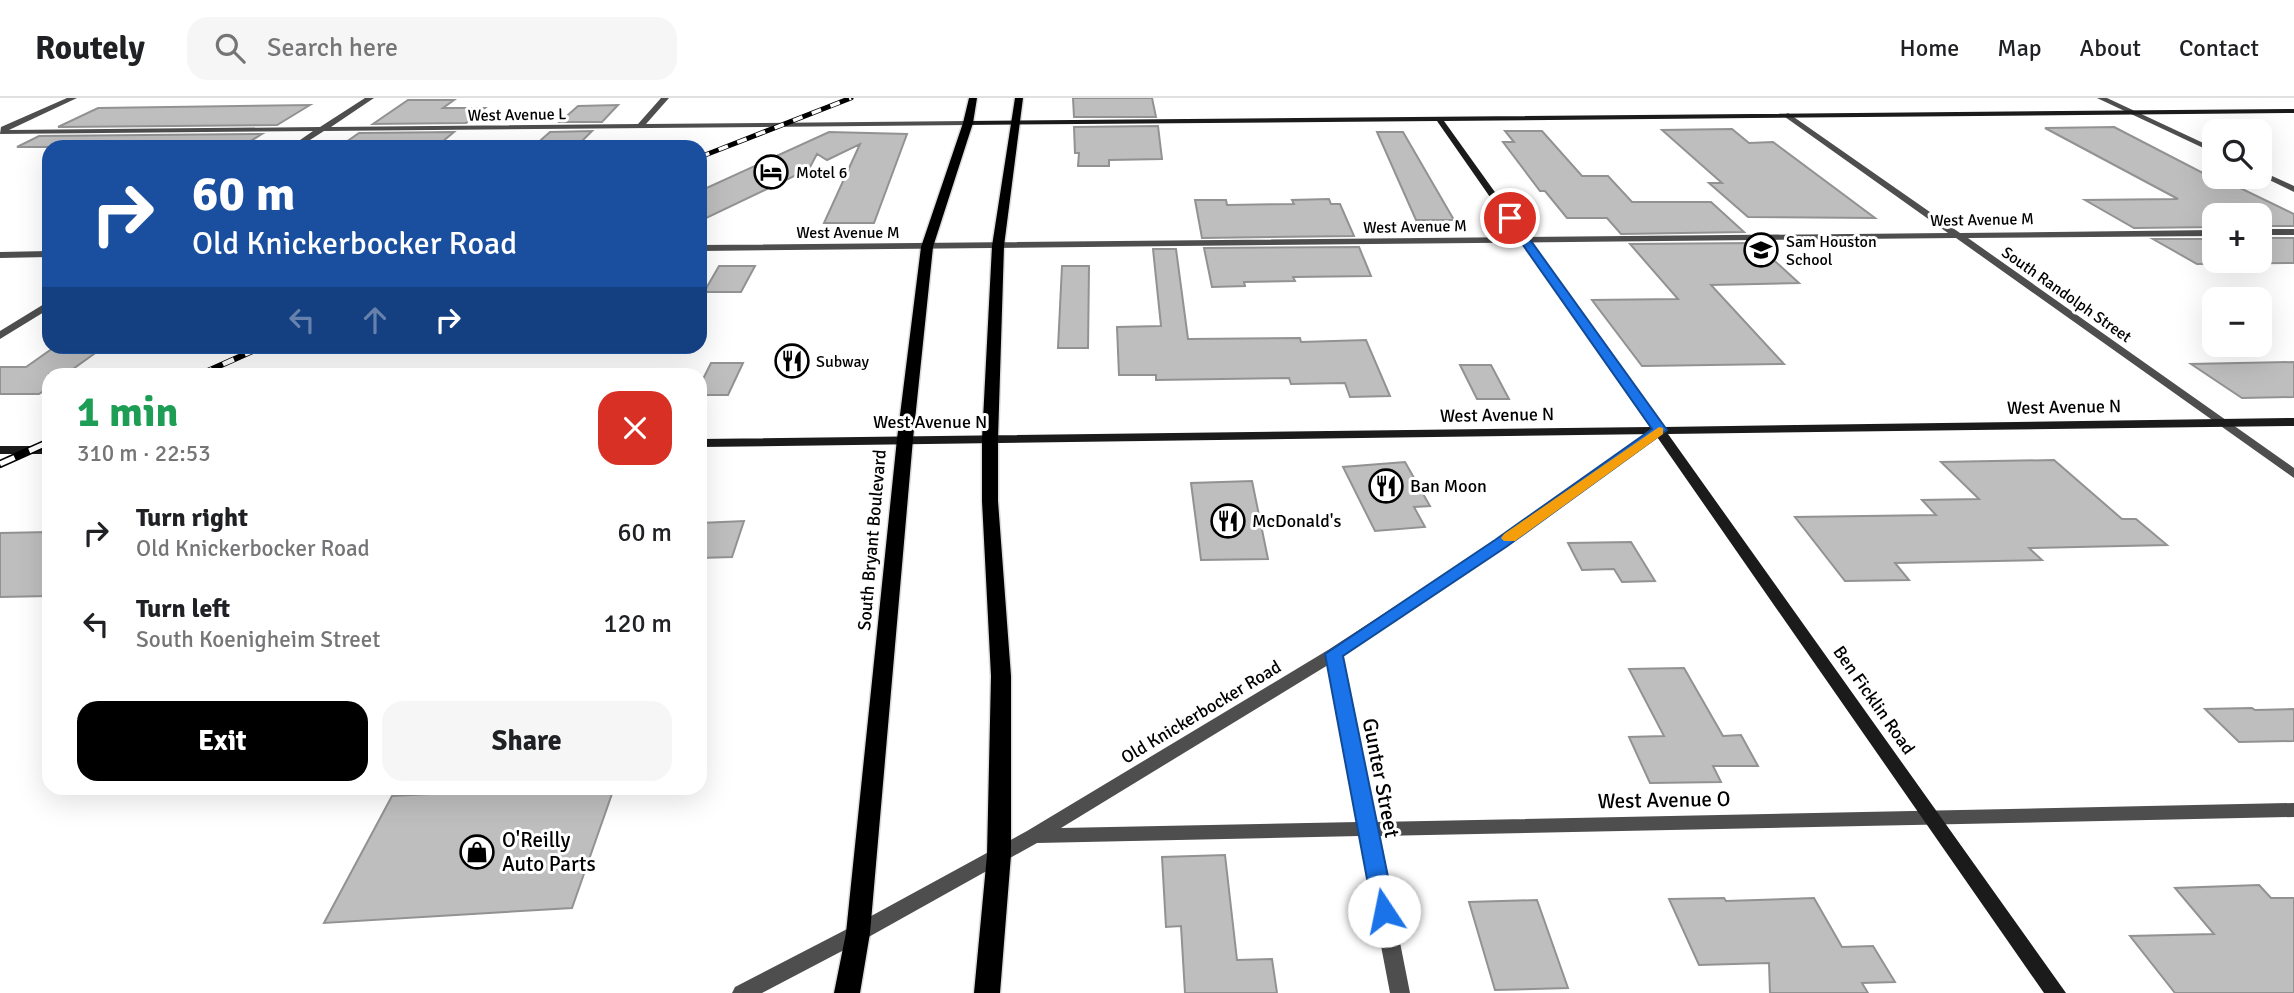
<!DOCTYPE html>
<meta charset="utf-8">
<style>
:root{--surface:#fff;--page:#f6f6f6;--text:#202124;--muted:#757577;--line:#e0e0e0;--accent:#000}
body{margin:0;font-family:Signika,sans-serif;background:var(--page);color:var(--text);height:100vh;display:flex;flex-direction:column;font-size:26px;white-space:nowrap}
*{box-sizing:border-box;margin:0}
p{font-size:23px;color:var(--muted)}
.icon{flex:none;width:38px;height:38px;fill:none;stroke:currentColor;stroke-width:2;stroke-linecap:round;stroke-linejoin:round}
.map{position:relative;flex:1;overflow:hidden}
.sheet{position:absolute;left:42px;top:270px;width:665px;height:427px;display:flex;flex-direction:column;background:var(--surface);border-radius:21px;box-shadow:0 7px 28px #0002}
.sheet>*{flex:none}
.guide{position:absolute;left:42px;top:42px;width:665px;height:214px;border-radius:21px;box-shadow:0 7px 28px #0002;background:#1a4fa0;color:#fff;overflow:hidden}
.tools{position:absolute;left:2202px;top:21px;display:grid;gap:14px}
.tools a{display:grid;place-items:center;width:70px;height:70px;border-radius:14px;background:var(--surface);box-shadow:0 7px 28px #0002;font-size:35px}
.pin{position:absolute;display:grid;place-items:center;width:60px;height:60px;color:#fff;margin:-30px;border:4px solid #fff;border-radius:50%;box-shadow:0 2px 7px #0007}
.me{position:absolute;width:77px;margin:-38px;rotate:349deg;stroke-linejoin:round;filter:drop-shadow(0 0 5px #0008)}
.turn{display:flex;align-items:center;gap:24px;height:147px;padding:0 35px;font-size:32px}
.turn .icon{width:91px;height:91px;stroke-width:2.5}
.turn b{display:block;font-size:49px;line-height:60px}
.lanes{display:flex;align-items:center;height:66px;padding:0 35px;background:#0003;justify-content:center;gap:35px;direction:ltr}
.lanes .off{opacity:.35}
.round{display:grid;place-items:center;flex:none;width:74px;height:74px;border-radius:21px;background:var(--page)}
.summary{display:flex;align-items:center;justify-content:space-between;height:119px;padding:0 35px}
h1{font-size:42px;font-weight:700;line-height:52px;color:#1e9e55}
.button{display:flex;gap:14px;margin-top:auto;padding:14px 35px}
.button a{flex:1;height:80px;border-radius:21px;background:var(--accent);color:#fff;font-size:28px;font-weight:700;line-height:80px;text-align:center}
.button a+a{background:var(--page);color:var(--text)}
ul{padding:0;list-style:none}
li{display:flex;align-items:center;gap:21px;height:91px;padding:0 35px}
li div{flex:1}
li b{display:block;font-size:26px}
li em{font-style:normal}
header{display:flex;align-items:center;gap:42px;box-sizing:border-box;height:98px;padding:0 35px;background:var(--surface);border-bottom:2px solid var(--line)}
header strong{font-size:33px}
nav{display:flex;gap:38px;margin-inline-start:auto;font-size:24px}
.search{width:490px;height:63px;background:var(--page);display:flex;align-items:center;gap:18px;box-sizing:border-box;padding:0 24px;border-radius:21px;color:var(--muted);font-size:26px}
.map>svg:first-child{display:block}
.building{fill:#bebebe;stroke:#929292;stroke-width:2}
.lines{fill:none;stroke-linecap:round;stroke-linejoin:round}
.primary-casing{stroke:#dbdbdb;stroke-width:3}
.street{fill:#4e4e4e;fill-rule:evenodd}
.secondary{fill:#1b1b1b;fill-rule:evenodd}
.primary{fill:#000;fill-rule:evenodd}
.rail-far2-casing{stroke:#000;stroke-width:5}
.rail-far1-casing{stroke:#000;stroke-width:6}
.rail-casing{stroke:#000;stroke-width:8}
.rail-far2{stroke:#fff;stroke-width:3.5;stroke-dasharray:10;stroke-linecap:butt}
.rail-far1{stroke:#fff;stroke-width:4.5;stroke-dasharray:12;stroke-linecap:butt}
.rail{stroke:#fff;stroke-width:5;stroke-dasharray:16;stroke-linecap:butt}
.route{fill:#1a73e8;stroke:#114b97;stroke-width:2}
.slow{fill:#f59e0b}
.labels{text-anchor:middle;stroke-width:6;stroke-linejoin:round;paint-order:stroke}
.far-street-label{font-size:16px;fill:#000;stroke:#fff}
.far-poi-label{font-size:16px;fill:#000;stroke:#fff;text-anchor:start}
.street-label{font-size:18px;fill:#000;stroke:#fff}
.poi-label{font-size:18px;fill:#000;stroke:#fff;text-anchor:start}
.near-street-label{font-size:21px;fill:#000;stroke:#fff}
.near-poi-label{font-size:21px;fill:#000;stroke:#fff;text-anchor:start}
</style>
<header>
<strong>Routely</strong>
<div class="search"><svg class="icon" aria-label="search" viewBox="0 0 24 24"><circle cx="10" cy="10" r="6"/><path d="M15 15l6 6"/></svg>Search here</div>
<nav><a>Home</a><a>Map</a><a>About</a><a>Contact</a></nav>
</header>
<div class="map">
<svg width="2294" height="895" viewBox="0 0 2294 895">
<rect width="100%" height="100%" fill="#fff"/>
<path class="building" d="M 1073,0 L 1152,0 L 1156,19 L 1074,19 Z
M 408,2 L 454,2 L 443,10 L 485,10 L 466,25 L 373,26 Z
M 310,7 L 277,27 L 58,29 L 98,10 Z
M 618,7 L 602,24 L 560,24 L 578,8 Z
M 1158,28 L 1162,61 L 1109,62 L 1109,68 L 1078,68 L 1079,55 L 1075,55 L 1074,29 Z
M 2114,29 L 2226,87 L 2234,87 L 2294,116 L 2294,128 L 2259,128 L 2259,117 L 2214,117 L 2214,129 L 2134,130 L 2085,102 L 2178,101 L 2045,30 Z
M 1732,31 L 1749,45 L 1773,44 L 1875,120 L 1748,119 L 1709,85 L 1722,85 L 1662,32 Z
M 592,33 L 576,49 L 533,49 L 550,34 Z
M 1505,33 L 1542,33 L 1582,78 L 1608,78 L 1632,104 L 1711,104 L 1744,134 L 1621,136 L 1607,120 L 1567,120 L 1545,93 L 1540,93 L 1503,44 L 1514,44 Z
M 454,34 L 436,49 L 339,49 L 359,35 Z
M 829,34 L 907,36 L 874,125 L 824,125 L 860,46 L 827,62 L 817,56 L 809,71 L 700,123 L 700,93 Z
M 1377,34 L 1403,34 L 1454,122 L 1416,122 Z
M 262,36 L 241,49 L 17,49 L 39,38 Z
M 1329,101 L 1331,106 L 1340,106 L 1354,138 L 1202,140 L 1195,102 L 1226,102 L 1227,107 L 1294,106 L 1292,102 Z
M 2259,140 L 2294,140 L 2294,165 L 2197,166 L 2153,141 L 2214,141 L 2214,163 L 2259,163 Z
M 1755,145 L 1799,185 L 1711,187 L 1784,266 L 1642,268 L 1592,202 L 1678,201 L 1630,146 Z
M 1359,149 L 1371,178 L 1293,179 L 1295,183 L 1244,184 L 1245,188 L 1212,189 L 1204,150 Z
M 1153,151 L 1176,151 L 1188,241 L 1300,240 L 1301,244 L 1366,242 L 1390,298 L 1350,299 L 1345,285 L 1291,286 L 1289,280 L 1156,282 L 1156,277 L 1119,277 L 1117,229 L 1161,228 Z
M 719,168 L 755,168 L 741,194 L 704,194 Z
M 1062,168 L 1089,168 L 1088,250 L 1058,250 Z
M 56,248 L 105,248 L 66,276 L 49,276 L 49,289 L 39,296 L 0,296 L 0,269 L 26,269 Z
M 2294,264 L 2294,299 L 2242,300 L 2191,266 Z
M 711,265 L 743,265 L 728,297 L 700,297 L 700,287 Z
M 1460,267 L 1491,267 L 1509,301 L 1477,301 Z
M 2054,362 L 2122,421 L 2136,421 L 2167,447 L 2029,450 L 2042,462 L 1895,465 L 1909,482 L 1845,483 L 1795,419 L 1936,417 L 1922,402 L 1979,401 L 1941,364 Z
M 1405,364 L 1430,408 L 1414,409 L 1425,429 L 1375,433 L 1343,369 Z
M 1252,383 L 1268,461 L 1201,462 L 1191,385 Z
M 744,423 L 732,459 L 700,460 L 700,425 Z
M 49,434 L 49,498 L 0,499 L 0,435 Z
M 1631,444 L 1655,483 L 1622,484 L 1614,471 L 1582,472 L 1568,445 Z
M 1684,570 L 1723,638 L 1741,637 L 1758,668 L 1713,668 L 1721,684 L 1650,685 L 1629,639 L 1664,638 L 1629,571 Z
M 2252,610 L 2255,612 L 2294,611 L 2294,643 L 2239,644 L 2205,611 Z
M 543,690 L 614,690 L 572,810 L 324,825 L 392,698 Z
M 1225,757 L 1237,862 L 1272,861 L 1277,895 L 1185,895 L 1181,828 L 1166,829 L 1162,759 Z
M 2259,787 L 2271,800 L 2294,800 L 2294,895 L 2175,895 L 2130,838 L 2214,836 L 2175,790 Z
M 1724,800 L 1726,803 L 1814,800 L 1842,849 L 1873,848 L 1895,884 L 1862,885 L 1868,895 L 1770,895 L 1769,865 L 1699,867 L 1669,801 Z
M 1537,802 L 1568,890 L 1495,892 L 1469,804 Z"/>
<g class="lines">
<defs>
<path id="primary" d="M 969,0 L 977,0 L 973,25 L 933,149 L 913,341 L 870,835 L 860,895 L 834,895 L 846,835 L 897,341 L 921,149 L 963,25 Z
M 1015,0 L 1023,0 L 1004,148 L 998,341 L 998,403 L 1011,578 L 1011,757 L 1000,895 L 974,895 L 987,757 L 991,578 L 982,403 L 982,341 L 992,148 Z"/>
</defs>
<use href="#primary" class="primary-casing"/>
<path class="street" d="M 67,0 L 77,0 L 9,32 L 320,29 L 365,0 L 374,0 L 331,29 L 638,26 L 661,0 L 669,0 L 646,26 L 968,23 L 972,25 L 968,27 L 324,33 L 299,49 L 290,49 L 313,33 L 0,36 L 1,29 Z
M 2097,0 L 2107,0 L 2214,50 L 2214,55 Z
M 1788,15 L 1960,135 L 2214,132 L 2214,138 L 1968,140 L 2294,370 L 2294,380 L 1956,140 L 700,153 L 700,147 L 1948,135 L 1785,19 L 1784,17 Z
M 2259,72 L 2294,88 L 2294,94 L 2259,77 Z
M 2259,131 L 2294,131 L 2294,137 L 2259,137 Z
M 49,153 L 49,159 L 0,160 L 0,154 Z
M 49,203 L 49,211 L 0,241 L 0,233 Z
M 1660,328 L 1666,332 L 1664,335 L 1506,449 L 1342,558 L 1376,724 L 2294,705 L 2294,719 L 1379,738 L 1410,895 L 1390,895 L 1360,738 L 1037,745 L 865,841 L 762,895 L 732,895 L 735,889 L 851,829 L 1027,733 L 1328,552 L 1496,443 ZM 1328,567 L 1358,724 L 1061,730 Z"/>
<path class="secondary" d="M 2294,11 L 2294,15 L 1444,23 L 1663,329 L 2294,320 L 2294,328 L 1668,336 L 2066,895 L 2044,895 L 1655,336 L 700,349 L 700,341 L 1650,329 L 1437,23 L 965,27 L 964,25 L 968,23 Z
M 0,348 L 49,348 L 49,356 L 0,356 Z"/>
<use href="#primary" class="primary"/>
<defs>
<path id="rail-far2" d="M 700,59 L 851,0"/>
<path id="rail-far1" d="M 201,276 L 264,248"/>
<path id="rail" d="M 0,366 L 49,344"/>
</defs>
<use href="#rail-far2" class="rail-far2-casing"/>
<use href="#rail-far1" class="rail-far1-casing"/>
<use href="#rail" class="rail-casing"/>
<use href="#rail-far2" class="rail-far2"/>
<use href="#rail-far1" class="rail-far1"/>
<use href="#rail" class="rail"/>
</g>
<path class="route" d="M 1506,118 L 1513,118 L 1667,332 L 1506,449 L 1343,558 L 1395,813 L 1392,819 L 1384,822 L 1376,819 L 1373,813 L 1325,556 L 1495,442 L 1652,331 L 1504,120 Z"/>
<path class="slow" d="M 1659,329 L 1663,330 L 1663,336 L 1515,443 L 1504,443 L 1501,440 L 1504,436 Z"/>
<defs>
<symbol id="hotel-ring" viewBox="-11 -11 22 22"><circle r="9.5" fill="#fff" stroke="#000" stroke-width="1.5"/><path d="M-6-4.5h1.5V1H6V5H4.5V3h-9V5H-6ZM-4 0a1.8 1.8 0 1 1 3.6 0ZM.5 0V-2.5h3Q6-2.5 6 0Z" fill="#000"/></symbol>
<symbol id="school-ring" viewBox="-11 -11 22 22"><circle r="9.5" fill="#fff" stroke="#000" stroke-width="1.5"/><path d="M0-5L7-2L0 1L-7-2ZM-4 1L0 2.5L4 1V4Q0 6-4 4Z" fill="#000"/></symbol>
<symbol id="restaurant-ring" viewBox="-11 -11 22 22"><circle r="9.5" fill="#fff" stroke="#000" stroke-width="1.5"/><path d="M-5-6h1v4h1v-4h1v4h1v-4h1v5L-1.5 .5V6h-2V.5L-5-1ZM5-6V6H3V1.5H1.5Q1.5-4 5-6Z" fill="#000"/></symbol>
<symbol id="shop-ring" viewBox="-11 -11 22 22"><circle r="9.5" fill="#fff" stroke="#000" stroke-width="1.5"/><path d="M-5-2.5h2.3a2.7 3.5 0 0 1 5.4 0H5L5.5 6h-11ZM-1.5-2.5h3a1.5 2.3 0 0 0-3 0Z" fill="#000"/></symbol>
</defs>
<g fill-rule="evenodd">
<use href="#hotel-ring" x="752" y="55" width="38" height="38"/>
<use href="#school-ring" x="1742" y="133" width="38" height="38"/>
<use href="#restaurant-ring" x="773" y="244" width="38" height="38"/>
<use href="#restaurant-ring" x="1367" y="369" width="38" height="38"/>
<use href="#restaurant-ring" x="1209" y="404" width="38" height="38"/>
<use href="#shop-ring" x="458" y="735" width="38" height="38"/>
</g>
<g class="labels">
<g class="far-street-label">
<text transform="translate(517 16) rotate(-1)" y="6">West Avenue L</text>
<text transform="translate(1982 121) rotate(-1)" y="6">West Avenue M</text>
<text transform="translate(1415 128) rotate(-1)" y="6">West Avenue M</text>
<text x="848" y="140">West Avenue M</text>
<text transform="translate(2067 196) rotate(35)" y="6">South Randolph Street</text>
</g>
<g class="far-poi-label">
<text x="796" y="80">Motel 6</text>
<text x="1786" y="149">Sam Houston<tspan x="1786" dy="18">School</tspan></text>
<text x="816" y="269">Subway</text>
</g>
<g class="street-label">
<text transform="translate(2064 309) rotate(-1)" y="6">West Avenue N</text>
<text transform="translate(1497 317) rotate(-1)" y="6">West Avenue N</text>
<text x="930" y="330">West Avenue N</text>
<text transform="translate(872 442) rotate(-85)" y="6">South Bryant Boulevard</text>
<text transform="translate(1874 602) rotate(55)" y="6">Ben Ficklin Road</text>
<text transform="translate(1201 614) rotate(-31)" y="6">Old Knickerbocker Road</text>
</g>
<g class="poi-label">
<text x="1410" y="394">Ban Moon</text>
<text x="1252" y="429">McDonald's</text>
</g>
<g class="near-street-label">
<text transform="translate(1381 680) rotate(79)" y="7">Gunter Street</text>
<text transform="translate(1664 702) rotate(-1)" y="7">West Avenue O</text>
</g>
<g class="near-poi-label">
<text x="502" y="749">O'Reilly<tspan x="502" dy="24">Auto Parts</tspan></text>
</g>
</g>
</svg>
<div class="tools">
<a><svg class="icon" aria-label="search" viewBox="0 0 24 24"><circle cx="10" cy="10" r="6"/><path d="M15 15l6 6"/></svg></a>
<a>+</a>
<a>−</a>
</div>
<div class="pin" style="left:1510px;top:120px;background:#d93025"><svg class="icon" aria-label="arrive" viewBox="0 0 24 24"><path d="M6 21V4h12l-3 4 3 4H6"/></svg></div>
<svg class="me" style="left:1384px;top:813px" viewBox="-20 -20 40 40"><circle r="19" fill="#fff"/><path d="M0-13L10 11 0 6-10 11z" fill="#1a73e8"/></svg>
<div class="guide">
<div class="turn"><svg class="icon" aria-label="right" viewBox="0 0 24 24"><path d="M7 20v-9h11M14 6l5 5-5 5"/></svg><div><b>60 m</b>Old Knickerbocker Road</div></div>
<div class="lanes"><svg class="icon off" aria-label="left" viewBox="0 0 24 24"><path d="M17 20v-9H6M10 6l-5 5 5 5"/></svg><svg class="icon off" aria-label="ahead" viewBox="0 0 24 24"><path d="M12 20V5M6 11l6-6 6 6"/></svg><svg class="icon" aria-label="right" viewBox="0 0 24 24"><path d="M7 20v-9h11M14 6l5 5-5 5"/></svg></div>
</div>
<section class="sheet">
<div class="summary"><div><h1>1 min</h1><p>310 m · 22:53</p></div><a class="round" style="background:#d93025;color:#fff"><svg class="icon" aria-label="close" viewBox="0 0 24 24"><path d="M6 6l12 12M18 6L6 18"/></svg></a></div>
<ul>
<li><svg class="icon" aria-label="right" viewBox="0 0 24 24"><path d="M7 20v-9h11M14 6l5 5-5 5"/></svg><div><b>Turn right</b><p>Old Knickerbocker Road</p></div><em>60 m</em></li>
<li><svg class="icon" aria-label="left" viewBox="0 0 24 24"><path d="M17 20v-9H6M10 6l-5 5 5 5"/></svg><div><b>Turn left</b><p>South Koenigheim Street</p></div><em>120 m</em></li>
</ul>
<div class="button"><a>Exit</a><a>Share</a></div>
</section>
</div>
